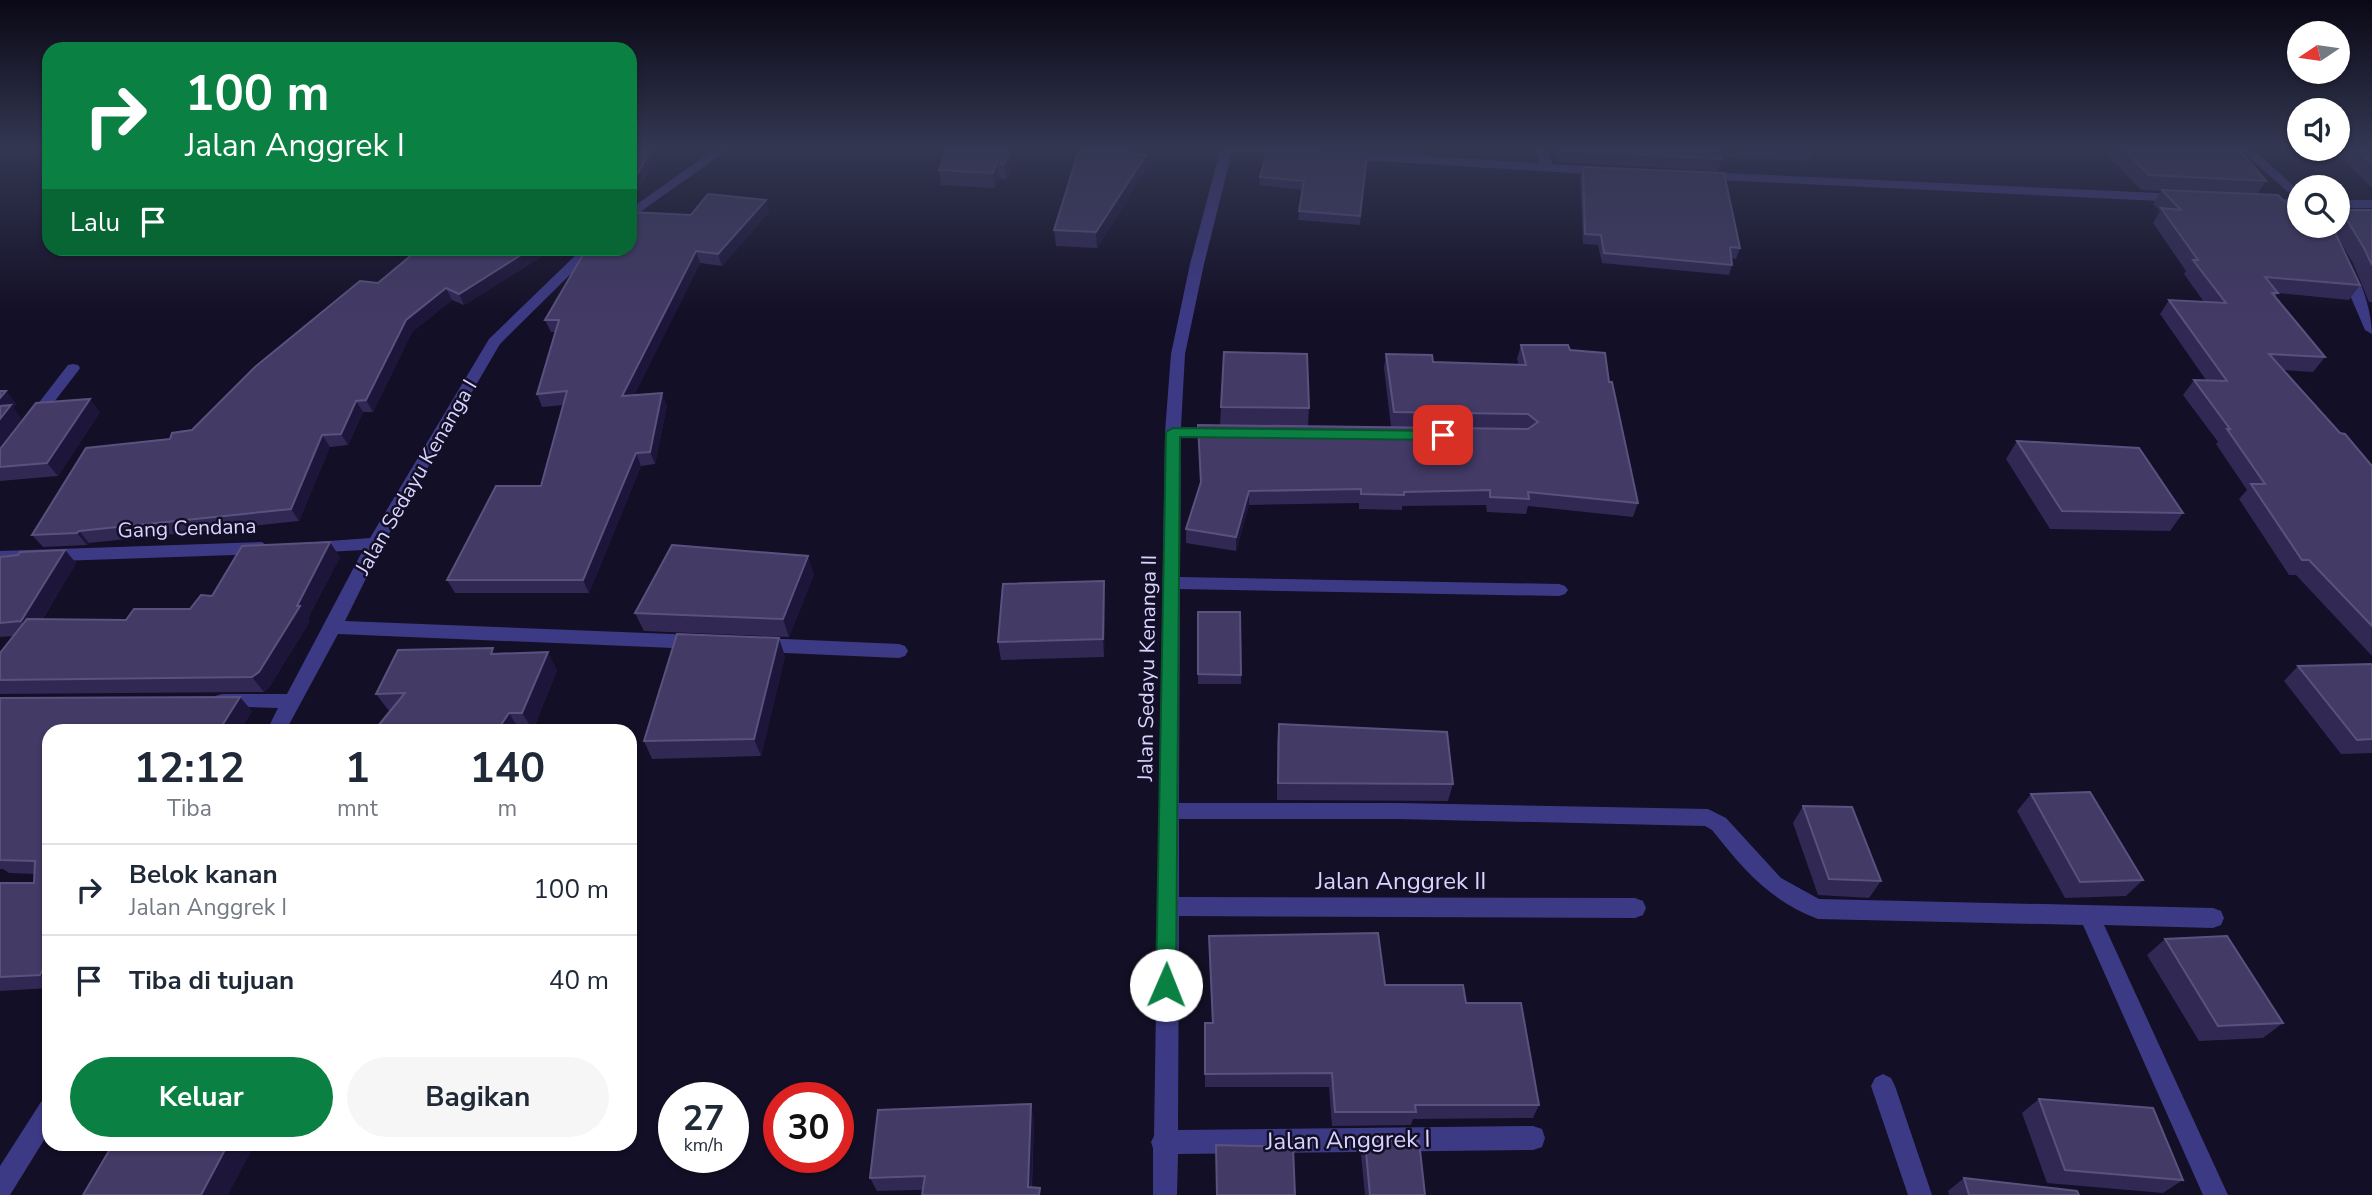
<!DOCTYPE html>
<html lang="id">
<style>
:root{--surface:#fff;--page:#f6f6f7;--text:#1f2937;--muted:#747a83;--line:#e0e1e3;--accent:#0b8043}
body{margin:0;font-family:"Nunito Sans",sans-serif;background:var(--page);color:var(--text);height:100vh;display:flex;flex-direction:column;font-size:26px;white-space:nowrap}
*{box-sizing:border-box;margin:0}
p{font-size:23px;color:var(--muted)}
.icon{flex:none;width:38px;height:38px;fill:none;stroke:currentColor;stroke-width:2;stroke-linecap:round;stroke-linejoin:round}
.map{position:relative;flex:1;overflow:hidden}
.side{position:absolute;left:42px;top:724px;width:595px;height:427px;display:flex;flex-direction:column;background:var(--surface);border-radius:21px;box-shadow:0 2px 5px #0004}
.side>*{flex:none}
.hud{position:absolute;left:42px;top:42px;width:595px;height:214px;border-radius:21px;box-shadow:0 2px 5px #0004;background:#0b8043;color:#fff;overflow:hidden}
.needle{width:46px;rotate:257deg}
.fabs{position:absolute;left:2287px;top:21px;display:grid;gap:14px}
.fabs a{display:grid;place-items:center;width:63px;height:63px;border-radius:50%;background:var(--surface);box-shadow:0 2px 5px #0004;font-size:35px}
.speed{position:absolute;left:658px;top:1082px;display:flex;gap:14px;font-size:35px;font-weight:700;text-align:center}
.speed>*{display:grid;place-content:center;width:91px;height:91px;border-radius:50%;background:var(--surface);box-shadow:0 2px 5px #0004;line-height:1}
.speed small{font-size:18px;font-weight:400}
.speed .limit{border:10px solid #d22;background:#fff;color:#111}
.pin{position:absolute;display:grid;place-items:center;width:60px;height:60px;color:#fff;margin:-30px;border-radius:14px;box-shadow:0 4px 10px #0006}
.me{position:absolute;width:77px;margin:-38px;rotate:1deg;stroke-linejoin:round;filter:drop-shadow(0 0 5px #0008)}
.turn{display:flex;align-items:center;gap:24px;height:147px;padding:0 28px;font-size:32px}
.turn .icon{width:91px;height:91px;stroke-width:2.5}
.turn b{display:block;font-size:49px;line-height:60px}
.then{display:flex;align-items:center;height:66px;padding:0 28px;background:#0003;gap:14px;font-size:26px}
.eta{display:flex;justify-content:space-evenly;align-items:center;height:119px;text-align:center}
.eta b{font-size:42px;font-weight:700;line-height:49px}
.cta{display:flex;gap:14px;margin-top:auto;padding:14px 28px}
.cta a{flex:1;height:80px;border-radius:42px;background:var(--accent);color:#fff;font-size:28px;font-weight:700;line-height:80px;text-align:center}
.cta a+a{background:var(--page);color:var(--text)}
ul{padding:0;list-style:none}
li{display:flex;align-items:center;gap:21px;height:91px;padding:0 28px;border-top:2px solid var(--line)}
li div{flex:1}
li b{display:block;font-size:26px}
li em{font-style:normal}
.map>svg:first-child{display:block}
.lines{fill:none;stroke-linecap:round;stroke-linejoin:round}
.minor{fill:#3d3a85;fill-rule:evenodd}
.tertiary{fill:#3d3a85;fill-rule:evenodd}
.wall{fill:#312854}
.shaded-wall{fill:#1d163a}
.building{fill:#433a66;stroke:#5a527e;stroke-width:2}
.route{fill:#0b8043;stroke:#07532c;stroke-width:2}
.labels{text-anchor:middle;stroke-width:5;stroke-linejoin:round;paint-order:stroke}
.street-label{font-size:21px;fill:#d9d4ff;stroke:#130f26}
.near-street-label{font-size:24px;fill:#d9d4ff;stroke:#130f26}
</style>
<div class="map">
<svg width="2372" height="1195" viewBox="0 0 2372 1195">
<rect width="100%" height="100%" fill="#130f26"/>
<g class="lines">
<path class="minor" d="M 718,147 L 732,147 L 630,219 L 630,209 Z
M 1207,147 L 1281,147 L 1295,151 L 1289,155 L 1232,152 L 1204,264 L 1185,354 L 1181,427 L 1222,428 L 1230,433 L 1222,438 L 1181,437 L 1180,577 L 1559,584 L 1565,586 L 1568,590 L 1565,594 L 1559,596 L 1180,589 L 1179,803 L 1398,803 L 1708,809 L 1726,818 L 1781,878 L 1819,899 L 2213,908 L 2221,911 L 2224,918 L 2221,925 L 2213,928 L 2104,925 L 2228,1195 L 2203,1195 L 2083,925 L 1818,919 C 1770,901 1743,869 1712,830 L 1705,826 L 1398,819 L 1179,819 L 1179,897 L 1635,898 L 1643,901 L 1646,908 L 1643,915 L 1635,918 L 1179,916 L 1178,1130 L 1533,1126 L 1542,1129 L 1545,1138 L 1542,1147 L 1533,1150 L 1178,1154 L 1177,1195 L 1153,1195 L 1153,1148 L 1151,1142 L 1154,1136 L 1165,432 L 1171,354 L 1190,264 L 1220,151 Z
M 1534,147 L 1546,147 L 1552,164 L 1604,167 L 1610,171 L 1604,175 L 1345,159 L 1339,155 L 1345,151 L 1539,163 Z
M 1702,172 L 2181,194 L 2187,198 L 2181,202 L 1698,179 L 1698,173 Z
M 2265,198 L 2300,200 L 2300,208 L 2261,205 L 2261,199 Z
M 2338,200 L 2372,200 L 2372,208 L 2338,208 Z
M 583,248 L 597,248 L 500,344 L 383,544 L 345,621 L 697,635 L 703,637 L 706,642 L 703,647 L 697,649 L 338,634 L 285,732 L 266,732 L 278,708 L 215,706 L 213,701 L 215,696 L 222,694 L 287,694 L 363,550 L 308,553 L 302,551 L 300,547 L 302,543 L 370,538 L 489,339 Z
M 73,364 L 78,365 L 80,368 L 78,371 L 37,424 L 27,424 L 24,421 L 27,418 L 68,365 Z
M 262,542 L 270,548 L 262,554 L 0,563 L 0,551 Z
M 760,638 L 899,644 L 905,646 L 908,651 L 905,656 L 899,658 L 760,652 L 754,650 L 751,645 L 754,640 Z
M 1883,1074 L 1891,1078 L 1895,1086 L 1932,1195 L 1908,1195 L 1871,1086 L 1875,1078 Z
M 49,1098 L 49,1132 L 10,1195 L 0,1195 L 0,1166 L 41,1102 Z"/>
<path class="tertiary" d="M 2238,147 L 2251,147 L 2300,192 L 2300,203 Z
M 2347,268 C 2363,274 2372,318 2372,334 L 2365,330 L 2340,272 Z"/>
</g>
<path class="wall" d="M 630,147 L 682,147 L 679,154 L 659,155 L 632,200 L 630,201 Z
M 949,147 L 1022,147 L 1006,179 L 999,178 L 995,188 L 941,185 L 939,170 Z
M 1307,147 L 1368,147 L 1368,151 Z
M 1550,147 L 1814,147 L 1815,149 L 1810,161 L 1722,158 L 1718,171 L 1558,162 Z
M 2100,147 L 2237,147 L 2266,181 L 2257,194 L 2300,226 L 2338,226 L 2338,213 L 2341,210 L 2372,210 L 2372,302 L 2369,302 L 2353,263 L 2336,234 L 2360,285 L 2349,300 L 2278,293 L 2275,297 L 2325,357 L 2313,372 L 2284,370 L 2340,433 L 2372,466 L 2372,656 L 2296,575 L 2289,575 L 2239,499 L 2247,490 L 2216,444 L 2218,442 L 2183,395 L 2194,380 L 2206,380 L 2160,314 L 2169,300 L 2204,302 L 2184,274 L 2186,271 L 2153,223 L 2160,211 L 2153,204 L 2161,191 L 2141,190 Z
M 2338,147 L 2372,147 L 2372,188 L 2332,149 L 2338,149 Z
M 1146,155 L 1146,171 L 1097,248 L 1056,246 L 1054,230 Z
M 1367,155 L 1360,225 L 1298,220 L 1302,190 L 1259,185 L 1260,177 Z
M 1583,167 L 1740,248 L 1736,259 L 1732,258 L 1732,265 L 1729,275 L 1602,263 L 1598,245 L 1583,244 L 1580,177 Z
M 766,200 L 769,212 L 722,266 L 700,263 L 634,395 L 667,405 L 655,464 L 641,466 L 589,593 L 455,593 L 447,580 L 541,486 L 564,405 L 542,407 L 537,394 L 555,332 L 551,332 L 545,320 L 691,215 Z
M 555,248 L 464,305 L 452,300 L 412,332 L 373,412 L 363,412 L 348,445 L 330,447 L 299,521 L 89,543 L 87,545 L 43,547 L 32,535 L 170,439 L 192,430 L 378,283 Z
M 1521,345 L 1570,350 L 1609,382 L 1638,503 L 1633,517 L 1528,506 L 1526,514 L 1487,512 L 1486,505 L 1402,506 L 1402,510 L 1359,509 L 1359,503 L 1249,505 L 1236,551 L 1186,543 L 1186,529 L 1200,484 L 1198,425 L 1525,429 L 1391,427 L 1384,368 L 1386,354 L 1433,362 L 1519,365 L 1517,359 Z
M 1224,352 L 1309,408 L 1308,426 L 1220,425 Z
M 100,412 L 58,476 L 0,481 L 0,450 Z
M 2017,441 L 2183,513 L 2170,531 L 2050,529 L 2006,459 Z
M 65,550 L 76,563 L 42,620 L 126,620 L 190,609 L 212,596 L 340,557 L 308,618 L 310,621 L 270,686 L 264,692 L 0,694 L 0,653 L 14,636 L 0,637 L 0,557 Z
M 814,574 L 789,637 L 644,631 L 635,613 Z
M 1105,599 L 1104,657 L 1001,660 L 998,642 Z
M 1198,612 L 1241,675 L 1241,684 L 1198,684 Z
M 496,653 L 557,670 L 533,730 L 519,732 L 373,732 L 390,711 L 389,711 L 376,694 Z
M 785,656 L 761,756 L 652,759 L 644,741 Z
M 2372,664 L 2372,753 L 2341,754 L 2284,681 L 2298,666 Z
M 0,698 L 252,711 L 239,732 L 49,732 L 49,988 L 0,991 L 0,883 L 34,883 L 35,874 L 9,873 L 3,869 L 0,869 Z
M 1279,724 L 1453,784 L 1448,801 L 1277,800 L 1277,741 Z
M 2031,794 L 2143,880 L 2126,896 L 2065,898 L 2017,811 Z
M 1803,806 L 1881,881 L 1869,898 L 1818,895 L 1793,823 Z
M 1209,936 L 1385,985 L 1466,1003 L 1539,1105 L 1533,1118 L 1413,1119 L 1411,1125 L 1332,1126 L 1329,1087 L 1205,1087 L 1205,1023 L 1212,1023 L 1209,951 Z
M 2165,939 L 2283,1023 L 2263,1038 L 2199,1041 L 2147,955 Z
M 2039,1099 L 2183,1180 L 2163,1193 L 2047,1183 L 2022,1113 Z
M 1034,1118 L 1032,1187 L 877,1191 L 870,1178 Z
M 1365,1141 L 1425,1195 L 1365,1195 L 1361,1155 Z
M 1964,1178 L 2079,1195 L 1949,1195 L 1948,1191 Z"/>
<path class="shaded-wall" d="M 653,147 L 656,147 L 659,155 L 632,200 L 630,201 L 630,186 Z
M 677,147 L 682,147 L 679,154 Z
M 1013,147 L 1022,147 L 1006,179 L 1004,164 Z
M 1146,155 L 1146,171 L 1097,248 L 1096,232 Z
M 997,162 L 999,178 L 995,188 L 993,173 Z
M 766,200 L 769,212 L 722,266 L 718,254 Z
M 532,248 L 555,248 L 464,305 L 459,294 Z
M 696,251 L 700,263 L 627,409 L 622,396 Z
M 446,288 L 452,300 L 412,332 L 373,412 L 366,400 L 406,320 Z
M 6,391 L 17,404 L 14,408 L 22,419 L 0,447 L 0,398 Z
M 662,393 L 667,405 L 655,464 L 650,452 Z
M 90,399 L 100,412 L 58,476 L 47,463 Z
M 356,401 L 363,412 L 348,445 L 341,434 Z
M 322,435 L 330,447 L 299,521 L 291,509 Z
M 636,453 L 641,466 L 589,593 L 583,580 Z
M 1249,491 L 1249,505 L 1236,551 L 1236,537 Z
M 79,531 L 89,543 L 87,545 L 77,533 Z
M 330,542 L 340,557 L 308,618 L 310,621 L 270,686 L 264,692 L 252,677 L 297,606 Z
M 65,550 L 76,563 L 33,634 L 21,621 Z
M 808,556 L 814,574 L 789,637 L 783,619 Z
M 1104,581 L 1105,599 L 1104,657 L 1103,639 Z
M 779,638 L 785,656 L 761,756 L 754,739 Z
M 548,652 L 557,670 L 533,730 L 522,713 Z
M 240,697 L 252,711 L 239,732 L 218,732 Z
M 509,713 L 520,731 L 519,732 L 496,732 Z
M 49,958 L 49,982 L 40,975 Z
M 1031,1104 L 1034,1118 L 1031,1195 L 1028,1187 Z
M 228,1144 L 252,1144 L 254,1146 L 228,1195 L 201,1195 Z"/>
<path class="building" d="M 630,147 L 653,147 L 630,186 Z
M 949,147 L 1013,147 L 1004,164 L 997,162 L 993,173 L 939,170 Z
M 1080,147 L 1094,147 L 1146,155 L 1096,232 L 1054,230 Z
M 1559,147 L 1719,147 L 1722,159 L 1560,150 Z
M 1745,147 L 1814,147 L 1815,149 Z
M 2122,147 L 2237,147 L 2266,181 L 2149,175 Z
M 2355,147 L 2372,147 L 2372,163 Z
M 1268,148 L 1367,155 L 1360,216 L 1299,211 L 1304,181 L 1260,177 Z
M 1583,167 L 1724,173 L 1740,248 L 1730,247 L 1732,265 L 1604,253 L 1601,235 L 1585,234 Z
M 2162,190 L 2278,195 L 2292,209 L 2300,209 L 2300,226 L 2332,226 L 2360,285 L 2265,277 L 2278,293 L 2272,293 L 2325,357 L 2269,354 L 2340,433 L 2345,434 L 2372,466 L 2372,626 L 2309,560 L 2302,560 L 2251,484 L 2265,484 L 2227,429 L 2230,429 L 2194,380 L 2227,381 L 2169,300 L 2226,303 L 2193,260 L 2198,260 L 2161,208 L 2181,210 Z
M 708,194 L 766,200 L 718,254 L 696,251 L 622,396 L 662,393 L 650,452 L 636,453 L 583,580 L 447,580 L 496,486 L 541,486 L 567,391 L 537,394 L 559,320 L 545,320 L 587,248 L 630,248 L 630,212 L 691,215 Z
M 2341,210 L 2372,210 L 2372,265 L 2364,248 Z
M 420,248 L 532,248 L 459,294 L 446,288 L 406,320 L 366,400 L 356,401 L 341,434 L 322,435 L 291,509 L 79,531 L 77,533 L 32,535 L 86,448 L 170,439 L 172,433 L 192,430 L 255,367 L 360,281 L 378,283 Z
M 1521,345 L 1568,345 L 1570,350 L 1605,353 L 1609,382 L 1612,382 L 1638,503 L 1528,492 L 1529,499 L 1490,497 L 1490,490 L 1404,492 L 1404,495 L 1361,494 L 1361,489 L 1249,491 L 1236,537 L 1186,529 L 1201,482 L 1198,425 L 1528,429 L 1538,422 L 1528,414 L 1394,412 L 1386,354 L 1432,355 L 1433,362 L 1526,365 Z
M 1224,352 L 1307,354 L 1309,408 L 1221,407 Z
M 0,391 L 6,391 L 0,398 Z
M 90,399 L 47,463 L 0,467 L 0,449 L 36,403 Z
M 11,405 L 0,419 L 0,406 Z
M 2017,441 L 2139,448 L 2183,513 L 2062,511 Z
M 330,542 L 297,606 L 300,606 L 259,672 L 252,677 L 0,680 L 0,653 L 27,619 L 126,620 L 134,609 L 190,609 L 201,595 L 212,596 L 242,546 Z
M 672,545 L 808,556 L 783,619 L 635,613 Z
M 65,550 L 21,621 L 0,623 L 0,557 L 18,555 L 20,552 Z
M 1104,581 L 1103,639 L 998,642 L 1003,584 Z
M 1198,612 L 1240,612 L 1241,675 L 1198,674 Z
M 677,634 L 779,638 L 754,739 L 644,741 Z
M 493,648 L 491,654 L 548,652 L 522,713 L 509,713 L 496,732 L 373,732 L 405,693 L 376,694 L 398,650 Z
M 2372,664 L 2372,739 L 2357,740 L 2298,666 Z
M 240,697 L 218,732 L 49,732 L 49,958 L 40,975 L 0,977 L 0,883 L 34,883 L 35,861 L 0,860 L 0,698 Z
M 1279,724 L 1447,732 L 1453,784 L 1278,783 Z
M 2090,792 L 2143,880 L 2080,882 L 2031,794 Z
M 1803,806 L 1852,807 L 1881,881 L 1829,879 Z
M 1378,933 L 1385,985 L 1463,985 L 1466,1003 L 1521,1003 L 1539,1105 L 1415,1105 L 1416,1112 L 1335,1112 L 1332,1073 L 1205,1074 L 1205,1023 L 1213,1023 L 1209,936 Z
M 2227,936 L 2283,1023 L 2218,1026 L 2165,939 Z
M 2039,1099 L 2153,1108 L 2183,1180 L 2065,1170 Z
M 1031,1104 L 1028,1187 L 1040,1188 L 1039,1195 L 922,1195 L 925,1176 L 870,1178 L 878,1110 Z
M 1365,1141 L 1419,1141 L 1425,1195 L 1370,1195 Z
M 113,1144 L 228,1144 L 201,1195 L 83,1195 Z
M 1216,1145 L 1293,1147 L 1295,1195 L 1217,1195 Z
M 1964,1178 L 2077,1191 L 2079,1195 L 1969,1195 Z"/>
<linearGradient id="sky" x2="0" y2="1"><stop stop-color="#0a0815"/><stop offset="0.47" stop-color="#333752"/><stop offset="1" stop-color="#333752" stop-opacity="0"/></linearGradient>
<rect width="2372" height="314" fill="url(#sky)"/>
<path class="route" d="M 1173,428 L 1443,431 L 1450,435 L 1443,440 L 1180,437 L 1176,985 L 1173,992 L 1166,994 L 1159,992 L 1156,985 L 1166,432 Z"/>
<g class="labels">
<g class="street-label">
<text transform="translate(416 477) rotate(-60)" y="7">Jalan Sedayu Kenanga I</text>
<text transform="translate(187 528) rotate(-2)" y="7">Gang Cendana</text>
<text transform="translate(1147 668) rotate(-89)" y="7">Jalan Sedayu Kenanga II</text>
</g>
<g class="near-street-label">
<text x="1401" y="889">Jalan Anggrek II</text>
<text transform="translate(1348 1140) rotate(-1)" y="8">Jalan Anggrek I</text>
</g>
</g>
</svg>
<div class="fabs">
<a><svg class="needle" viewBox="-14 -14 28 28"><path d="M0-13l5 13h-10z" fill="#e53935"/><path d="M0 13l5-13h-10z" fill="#747a83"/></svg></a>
<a><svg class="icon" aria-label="sound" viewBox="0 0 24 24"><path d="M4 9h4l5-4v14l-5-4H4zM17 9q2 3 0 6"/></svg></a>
<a><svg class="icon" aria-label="search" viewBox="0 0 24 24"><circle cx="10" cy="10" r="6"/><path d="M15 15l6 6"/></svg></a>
</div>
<div class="speed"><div>27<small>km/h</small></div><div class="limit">30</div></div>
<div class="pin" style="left:1443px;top:435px;background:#d93025"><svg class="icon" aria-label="arrive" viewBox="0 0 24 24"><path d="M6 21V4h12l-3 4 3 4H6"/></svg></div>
<svg class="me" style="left:1166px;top:985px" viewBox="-20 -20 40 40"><circle r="19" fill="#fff"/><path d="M0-13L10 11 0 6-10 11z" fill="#0b8043"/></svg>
<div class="hud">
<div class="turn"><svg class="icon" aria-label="right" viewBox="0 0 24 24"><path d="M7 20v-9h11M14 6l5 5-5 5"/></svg><div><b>100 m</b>Jalan Anggrek I</div></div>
<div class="then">Lalu<svg class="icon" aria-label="arrive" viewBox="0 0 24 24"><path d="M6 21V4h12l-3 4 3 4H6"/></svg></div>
</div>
<section class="side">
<div class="eta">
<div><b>12:12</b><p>Tiba</p></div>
<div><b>1</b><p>mnt</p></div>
<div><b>140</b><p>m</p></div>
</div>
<ul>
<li><svg class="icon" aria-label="right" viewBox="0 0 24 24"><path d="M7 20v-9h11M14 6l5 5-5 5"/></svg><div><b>Belok kanan</b><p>Jalan Anggrek I</p></div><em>100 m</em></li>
<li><svg class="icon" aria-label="arrive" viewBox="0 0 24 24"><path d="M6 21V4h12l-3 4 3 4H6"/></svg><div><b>Tiba di tujuan</b></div><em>40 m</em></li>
</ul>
<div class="cta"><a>Keluar</a><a>Bagikan</a></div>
</section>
</div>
